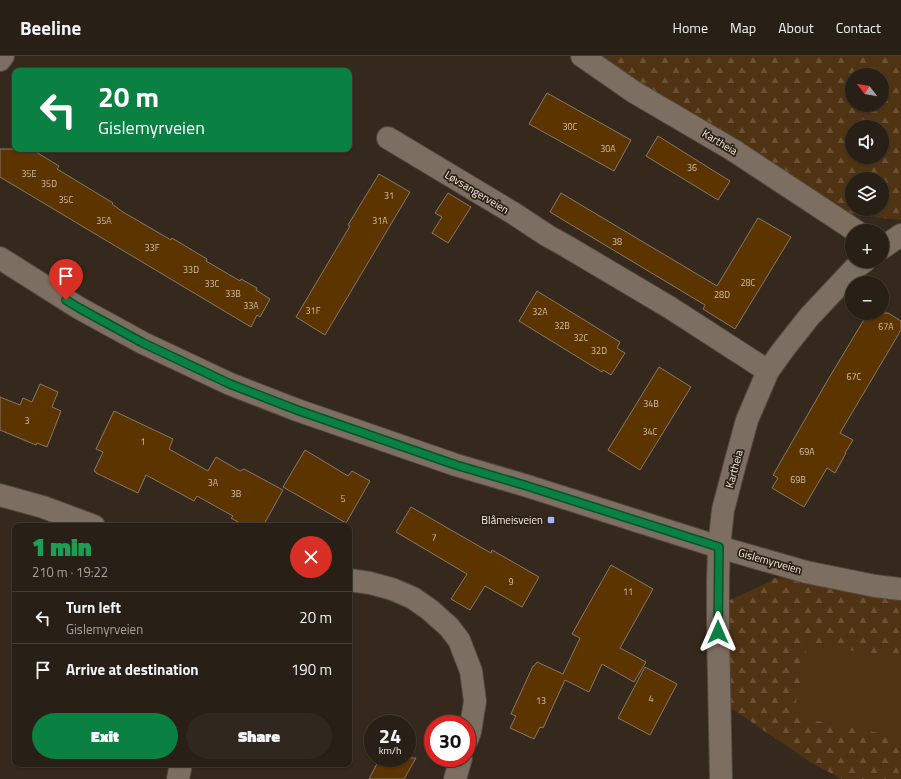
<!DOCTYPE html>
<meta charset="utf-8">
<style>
:root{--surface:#281f16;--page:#30271f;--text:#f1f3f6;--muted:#a5a2a1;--line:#443d35;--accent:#0b8043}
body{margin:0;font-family:"Titillium Web",sans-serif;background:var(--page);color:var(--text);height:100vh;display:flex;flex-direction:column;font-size:15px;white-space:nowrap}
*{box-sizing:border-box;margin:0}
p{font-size:13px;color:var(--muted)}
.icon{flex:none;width:22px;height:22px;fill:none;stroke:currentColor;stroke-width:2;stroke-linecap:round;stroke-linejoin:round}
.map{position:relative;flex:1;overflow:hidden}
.panel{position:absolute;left:12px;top:467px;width:340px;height:244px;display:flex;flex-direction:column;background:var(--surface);border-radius:8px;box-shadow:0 1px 3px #0004,0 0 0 1px var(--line)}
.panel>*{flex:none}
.top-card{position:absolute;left:12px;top:12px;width:340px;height:84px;border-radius:8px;box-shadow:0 1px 3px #0004,0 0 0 1px var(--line);background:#0b8043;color:#fff;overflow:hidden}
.needle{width:26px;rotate:301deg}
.buttons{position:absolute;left:845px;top:12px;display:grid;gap:8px}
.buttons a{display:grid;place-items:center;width:44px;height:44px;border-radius:50%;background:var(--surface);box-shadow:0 1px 3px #0004,0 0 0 1px var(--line);font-size:20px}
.speed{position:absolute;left:364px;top:659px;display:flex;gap:8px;font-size:20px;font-weight:700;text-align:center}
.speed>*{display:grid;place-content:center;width:52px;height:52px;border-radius:50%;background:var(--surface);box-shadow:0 1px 3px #0004,0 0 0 1px var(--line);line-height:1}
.speed small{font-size:10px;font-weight:400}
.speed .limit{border:6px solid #d22;background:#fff;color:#111}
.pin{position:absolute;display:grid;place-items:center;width:34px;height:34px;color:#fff;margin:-41px -17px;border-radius:50% 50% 50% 0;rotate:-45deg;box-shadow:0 0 4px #0007}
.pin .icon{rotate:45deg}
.me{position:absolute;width:44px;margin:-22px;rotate:0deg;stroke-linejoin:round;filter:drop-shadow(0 0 3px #0008)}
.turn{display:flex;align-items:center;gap:14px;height:84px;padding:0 20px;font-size:18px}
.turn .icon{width:52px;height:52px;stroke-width:2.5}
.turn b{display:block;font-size:28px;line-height:34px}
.round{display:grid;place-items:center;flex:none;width:42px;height:42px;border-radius:21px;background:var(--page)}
.headline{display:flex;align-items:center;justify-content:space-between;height:68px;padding:0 20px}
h1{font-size:24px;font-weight:800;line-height:30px;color:#1e9e55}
.primary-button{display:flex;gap:8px;margin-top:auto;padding:8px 20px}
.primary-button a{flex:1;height:46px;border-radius:24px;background:var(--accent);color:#fff;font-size:16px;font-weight:800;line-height:46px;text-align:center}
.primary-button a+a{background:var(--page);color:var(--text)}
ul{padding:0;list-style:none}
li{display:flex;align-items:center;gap:12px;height:52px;padding:0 20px;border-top:1px solid var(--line)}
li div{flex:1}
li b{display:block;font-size:15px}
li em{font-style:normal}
header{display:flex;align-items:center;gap:24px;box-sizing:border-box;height:56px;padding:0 20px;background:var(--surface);border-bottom:1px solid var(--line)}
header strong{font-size:19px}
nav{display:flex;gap:22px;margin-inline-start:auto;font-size:14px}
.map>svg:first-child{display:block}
.forest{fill:url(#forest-firs);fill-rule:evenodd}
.park{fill:#503313}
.building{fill:#5c3400;stroke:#87786a}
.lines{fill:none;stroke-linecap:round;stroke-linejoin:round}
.minor-casing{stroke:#52473d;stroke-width:24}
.tertiary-casing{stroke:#52473d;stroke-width:24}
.minor{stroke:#7c6e60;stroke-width:22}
.tertiary{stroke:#7c6e60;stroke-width:22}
.route-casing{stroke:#07532c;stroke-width:10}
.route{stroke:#0b8043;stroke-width:7}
.poi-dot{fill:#a4b2fc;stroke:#2b2014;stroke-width:1.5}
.labels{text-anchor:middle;stroke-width:3.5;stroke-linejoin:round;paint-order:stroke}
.number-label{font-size:9px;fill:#d1c0ae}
.street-label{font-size:11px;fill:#f8efe8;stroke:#2b2014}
.poi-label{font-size:11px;fill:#f8efe8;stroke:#2b2014;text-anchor:end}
</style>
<header>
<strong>Beeline</strong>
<nav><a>Home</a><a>Map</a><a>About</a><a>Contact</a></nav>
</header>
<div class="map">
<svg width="901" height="723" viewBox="0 0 901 723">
<defs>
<pattern id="forest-firs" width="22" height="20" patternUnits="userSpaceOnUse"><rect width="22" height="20" fill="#503313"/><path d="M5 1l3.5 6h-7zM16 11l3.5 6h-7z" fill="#6a5135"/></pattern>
</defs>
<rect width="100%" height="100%" fill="#35291d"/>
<path class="forest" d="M 595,0 L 901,0 L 901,164 L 851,159 ZM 852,19 L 882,19 L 882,49 L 852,49 ZM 852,71 L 882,71 L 882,101 L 852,101 ZM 852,123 L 882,123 L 882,153 L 852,153 Z
M 773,522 L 901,527 L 901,723 L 842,723 L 810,706 L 722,646 L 730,544 L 771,525 Z"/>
<path class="park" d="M 808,586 L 901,604 L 901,677 L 900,681 L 793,660 Z"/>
<path class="building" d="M 547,37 L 631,84 L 614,115 L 529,68 Z
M 658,80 L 730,125 L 718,144 L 646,100 Z
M 0,93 L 31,93 L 59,110 L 57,113 L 113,147 L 112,148 L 123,156 L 171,184 L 172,182 L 207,203 L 206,205 L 240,225 L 241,223 L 257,232 L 256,234 L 270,243 L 260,261 L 257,259 L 251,271 L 0,121 Z
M 379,118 L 410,136 L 325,279 L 296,261 L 350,170 L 348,169 Z
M 448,137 L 471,151 L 448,187 L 432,177 L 442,161 L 435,157 Z
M 561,137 L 717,230 L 758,162 L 791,181 L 735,273 L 703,253 L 705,249 L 550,156 Z
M 537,235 L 620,286 L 617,292 L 625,297 L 611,319 L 603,314 L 602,316 L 519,265 Z
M 868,257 L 888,257 L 901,265 L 901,274 L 840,377 L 853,384 L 845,397 L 846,397 L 835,417 L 827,412 L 804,451 L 772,432 L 778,422 L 773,419 L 826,327 Z
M 659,311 L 691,331 L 640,414 L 608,394 Z
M 40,328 L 58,336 L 52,351 L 61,355 L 47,391 L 37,387 L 36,389 L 0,374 L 0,341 L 20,349 L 23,342 L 32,346 Z
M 114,355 L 173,383 L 169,393 L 208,415 L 216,401 L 240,415 L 244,413 L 283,434 L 263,470 L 245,470 L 231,462 L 233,460 L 197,440 L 194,445 L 146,419 L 138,437 L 96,417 L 96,416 L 94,415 L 103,396 L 96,393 Z
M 305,394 L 348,420 L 352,415 L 370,425 L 346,467 L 283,431 Z
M 411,451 L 491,497 L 492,494 L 539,521 L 522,551 L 485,530 L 470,554 L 451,543 L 467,518 L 396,476 Z
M 611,509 L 653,533 L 620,592 L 646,606 L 634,626 L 602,608 L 589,636 L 565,624 L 543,672 L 540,671 L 534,683 L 510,672 L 516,660 L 511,658 L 533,610 L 534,610 L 537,606 L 563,618 L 580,582 L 572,578 Z
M 645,611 L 677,628 L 650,679 L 618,662 Z
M 380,702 L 416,702 L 404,723 L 369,723 Z"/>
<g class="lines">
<defs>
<path id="minor" d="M 582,0 L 634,36 L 733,94 L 856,175
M 0,4 L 3,0
M 388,82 L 513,157 L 548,180 L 566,190 L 669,251 L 768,315
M 882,192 L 901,179
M 0,439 L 43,451 L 94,470
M 349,524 L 370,527 L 392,533 L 413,542 L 430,554 L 449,571 L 459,584 L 471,615 L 475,645 L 470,676 L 467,684
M 178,723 L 181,708
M 455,723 L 461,702
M 721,723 L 718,576 L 718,524 L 719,491 L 723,454 L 735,408 L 747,364 L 768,315 L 783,294 L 809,261 L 855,212 L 865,205"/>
<path id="tertiary" d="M 0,202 L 79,252 L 143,287 L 230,328 L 297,354 L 456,409 L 524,429 L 719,491 L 806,516 L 875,530 L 901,533"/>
</defs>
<use href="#minor" class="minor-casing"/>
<use href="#tertiary" class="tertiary-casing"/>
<use href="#minor" class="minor"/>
<use href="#tertiary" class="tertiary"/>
</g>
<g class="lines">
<defs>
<path id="route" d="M 66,244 L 79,252 L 143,287 L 230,328 L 297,354 L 456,409 L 524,429 L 719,491 L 718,576"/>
</defs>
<use href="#route" class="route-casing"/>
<use href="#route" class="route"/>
</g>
<rect class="poi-dot" x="547" y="460" width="8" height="8" rx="2"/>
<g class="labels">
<g class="number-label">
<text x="570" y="74">30C</text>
<text x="608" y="96">30A</text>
<text x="692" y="115">36</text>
<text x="29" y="121">35E</text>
<text x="49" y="131">35D</text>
<text x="389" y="143">31</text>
<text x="66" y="147">35C</text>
<text x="104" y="168">35A</text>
<text x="380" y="168">31A</text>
<text x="617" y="189">38</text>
<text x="152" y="195">33F</text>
<text x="191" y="217">33D</text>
<text x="748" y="230">28C</text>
<text x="212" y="231">33C</text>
<text x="233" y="241">33B</text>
<text x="722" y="242">28D</text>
<text x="251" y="253">33A</text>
<text x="313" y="258">31F</text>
<text x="540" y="259">32A</text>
<text x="562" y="273">32B</text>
<text x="886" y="274">67A</text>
<text x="581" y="285">32C</text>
<text x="599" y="298">32D</text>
<text x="854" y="324">67C</text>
<text x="651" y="351">34B</text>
<text x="27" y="368">3</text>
<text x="650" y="379">34C</text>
<text x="143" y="389">1</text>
<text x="807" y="399">69A</text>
<text x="798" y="427">69B</text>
<text x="213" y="430">3A</text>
<text x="236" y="441">3B</text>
<text x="343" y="446">5</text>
<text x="434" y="485">7</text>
<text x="511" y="529">9</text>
<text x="628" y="539">11</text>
<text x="651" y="646">4</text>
<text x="541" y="648">13</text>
</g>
<g class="street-label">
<text transform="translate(720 86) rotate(31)" y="4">Kartheia</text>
<text transform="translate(477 136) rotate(31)" y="4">Løvsangerveien</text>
<text transform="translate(734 413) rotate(-75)" y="4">Kartheia</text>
<text transform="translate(770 505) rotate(16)" y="4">Gislemyrveien</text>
</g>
<g class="poi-label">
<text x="543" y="468">Blåmeisveien</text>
</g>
</g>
</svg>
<div class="buttons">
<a><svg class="needle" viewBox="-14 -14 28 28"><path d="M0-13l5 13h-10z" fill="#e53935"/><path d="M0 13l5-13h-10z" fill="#a5a2a1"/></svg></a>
<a><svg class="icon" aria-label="sound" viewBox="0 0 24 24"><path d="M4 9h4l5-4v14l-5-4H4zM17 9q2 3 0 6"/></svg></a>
<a><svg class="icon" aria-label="layers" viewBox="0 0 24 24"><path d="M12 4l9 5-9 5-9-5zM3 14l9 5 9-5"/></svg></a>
<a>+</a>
<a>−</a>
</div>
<div class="speed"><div>24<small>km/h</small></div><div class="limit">30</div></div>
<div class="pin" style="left:66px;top:244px;background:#d93025"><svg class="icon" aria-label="arrive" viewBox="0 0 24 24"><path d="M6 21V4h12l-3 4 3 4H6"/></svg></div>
<svg class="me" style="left:718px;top:576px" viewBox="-20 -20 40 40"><path d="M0-17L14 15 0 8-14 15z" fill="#0b8043" stroke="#fff" stroke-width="4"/></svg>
<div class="top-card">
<div class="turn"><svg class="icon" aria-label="left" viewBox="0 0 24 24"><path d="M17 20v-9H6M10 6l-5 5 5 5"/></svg><div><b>20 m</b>Gislemyrveien</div></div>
</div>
<section class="panel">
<div class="headline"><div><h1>1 min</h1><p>210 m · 19:22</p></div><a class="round" style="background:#d93025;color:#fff"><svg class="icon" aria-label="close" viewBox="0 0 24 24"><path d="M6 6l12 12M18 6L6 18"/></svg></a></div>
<ul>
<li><svg class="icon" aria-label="left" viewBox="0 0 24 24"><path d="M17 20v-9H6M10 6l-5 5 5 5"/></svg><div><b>Turn left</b><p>Gislemyrveien</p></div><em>20 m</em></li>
<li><svg class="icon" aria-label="arrive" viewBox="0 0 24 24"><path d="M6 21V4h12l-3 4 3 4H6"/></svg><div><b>Arrive at destination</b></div><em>190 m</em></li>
</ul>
<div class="primary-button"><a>Exit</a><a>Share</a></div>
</section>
</div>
